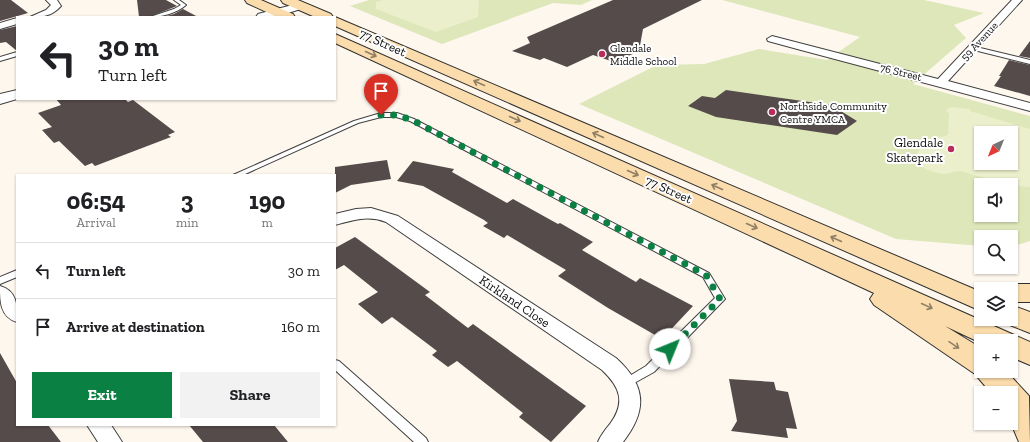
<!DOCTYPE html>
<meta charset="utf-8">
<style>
:root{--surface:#fff;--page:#f2f2f2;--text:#202124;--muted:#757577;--line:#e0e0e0;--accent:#0b8043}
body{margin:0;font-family:"Zilla Slab",serif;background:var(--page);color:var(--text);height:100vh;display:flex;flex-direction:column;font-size:15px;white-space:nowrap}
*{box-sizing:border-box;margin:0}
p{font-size:13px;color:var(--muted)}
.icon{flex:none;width:22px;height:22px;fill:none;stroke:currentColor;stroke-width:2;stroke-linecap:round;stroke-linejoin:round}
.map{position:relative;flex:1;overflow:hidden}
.panel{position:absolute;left:16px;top:174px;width:320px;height:252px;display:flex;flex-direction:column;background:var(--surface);border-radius:0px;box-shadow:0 1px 3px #0004}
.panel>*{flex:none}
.banner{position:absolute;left:16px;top:16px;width:320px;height:84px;border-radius:0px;box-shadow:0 1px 3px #0004;background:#fff;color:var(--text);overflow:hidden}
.needle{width:26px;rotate:223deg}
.controls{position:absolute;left:974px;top:126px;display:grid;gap:8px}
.controls a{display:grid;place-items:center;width:44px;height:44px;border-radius:0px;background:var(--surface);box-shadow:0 1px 3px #0004;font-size:20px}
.pin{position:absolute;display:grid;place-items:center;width:34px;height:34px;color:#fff;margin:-41px -17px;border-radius:50% 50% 50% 0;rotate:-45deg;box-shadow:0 0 4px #0007}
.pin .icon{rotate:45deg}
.me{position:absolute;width:44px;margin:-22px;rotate:45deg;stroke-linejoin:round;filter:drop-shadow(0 0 3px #0008)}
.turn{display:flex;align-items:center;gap:14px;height:84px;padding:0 16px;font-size:18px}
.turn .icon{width:52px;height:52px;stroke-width:2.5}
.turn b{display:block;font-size:28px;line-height:34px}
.eta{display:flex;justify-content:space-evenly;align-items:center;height:68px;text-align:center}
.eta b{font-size:24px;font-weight:800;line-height:28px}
.action{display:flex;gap:8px;margin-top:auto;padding:8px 16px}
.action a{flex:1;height:46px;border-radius:0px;background:var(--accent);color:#fff;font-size:16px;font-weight:800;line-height:46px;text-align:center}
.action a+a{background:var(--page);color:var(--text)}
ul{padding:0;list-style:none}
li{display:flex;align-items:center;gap:12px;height:56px;padding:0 16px;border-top:1px solid var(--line)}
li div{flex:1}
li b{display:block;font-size:15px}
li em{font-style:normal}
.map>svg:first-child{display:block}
.green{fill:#dee7b9;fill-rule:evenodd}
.pitch{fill:#ecefcb;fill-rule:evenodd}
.building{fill:#554b4a}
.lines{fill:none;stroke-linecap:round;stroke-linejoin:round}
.service-casing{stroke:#404040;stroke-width:2}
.minor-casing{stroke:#404040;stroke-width:2}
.tertiary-casing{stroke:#404040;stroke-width:2}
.secondary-casing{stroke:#2f2f2f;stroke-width:2}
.service{fill:#fff;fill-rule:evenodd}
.minor{fill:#fff;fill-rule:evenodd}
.tertiary{fill:#fff;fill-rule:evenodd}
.secondary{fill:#fbdcac;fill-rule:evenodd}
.oneway{stroke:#907f64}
.route{stroke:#0b8043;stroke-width:7;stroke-dasharray:0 12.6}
.poi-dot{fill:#b72c5a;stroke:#fff;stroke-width:1.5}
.labels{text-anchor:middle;stroke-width:4;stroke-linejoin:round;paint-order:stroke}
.far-street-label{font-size:11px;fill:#0d0d0d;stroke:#fff}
.far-poi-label{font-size:11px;fill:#0d0d0d;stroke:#fff;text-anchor:start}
.street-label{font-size:13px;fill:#0d0d0d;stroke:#fff}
.poi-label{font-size:13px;fill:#0d0d0d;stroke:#fff;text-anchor:end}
</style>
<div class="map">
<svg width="1030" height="442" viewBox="0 0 1030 442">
<rect width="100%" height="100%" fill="#fef7ee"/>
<path class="green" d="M 369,0 L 592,0 L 581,5 L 553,3 L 442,44 L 350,6 Z
M 722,0 L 924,0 L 984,13 L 954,25 L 966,38 L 913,84 L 1030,116 L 1030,241 L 1011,247 L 1011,237 L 981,237 L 981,246 L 896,239 L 579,104 L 657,65 L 704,64 L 759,49 L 827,60 L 860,37 ZM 981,133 L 1011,133 L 1011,163 L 981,163 ZM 981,185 L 1011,185 L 1011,215 L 981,215 Z"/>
<path class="pitch" d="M 383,0 L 479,0 L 478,17 L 436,32 L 376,9 L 376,2 Z
M 952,107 L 970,109 L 970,111 L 1030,129 L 1030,187 C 1007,186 986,178 964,172 C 956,170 952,173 946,174 C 936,174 921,168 914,162 C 914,156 924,142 930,139 C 936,135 943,139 948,134 L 949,113 L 946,112 L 948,108 ZM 981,133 L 1011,133 L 1011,163 L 981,163 Z"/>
<path class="building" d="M 0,0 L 11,0 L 28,13 L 0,21 Z
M 137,0 L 166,0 L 177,6 L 149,17 L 139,17 Z
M 613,0 L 702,0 L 643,29 L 639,51 L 618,61 L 611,61 L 593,55 L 567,67 L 544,58 L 540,60 L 512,51 L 530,43 L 527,37 Z
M 183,9 L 198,17 L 163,17 L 174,14 Z
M 17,26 L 17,51 L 6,42 L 0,43 L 0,30 Z
M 1030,41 L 1030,58 L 1019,56 Z
M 1009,60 L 1030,65 L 1030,96 L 994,86 L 1001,76 L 999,76 Z
M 726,90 L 831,105 L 857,121 L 837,135 L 716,117 L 688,106 L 702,96 L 715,98 Z
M 56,99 L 125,99 L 128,102 L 133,100 L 175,132 L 168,135 L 171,137 L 95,166 L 92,163 L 85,166 L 59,141 L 54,143 L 42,130 L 52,127 L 38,113 L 61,105 Z
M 387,160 L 391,179 L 351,185 L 335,193 L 335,167 Z
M 413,161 L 454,169 L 452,172 L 507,203 L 513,199 L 558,224 L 560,223 L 593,242 L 582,250 L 636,282 L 640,278 L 693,306 L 662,339 L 608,308 L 558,276 L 566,270 L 507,235 L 504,238 L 483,226 L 488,223 L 484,220 L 423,186 L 397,181 Z
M 355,237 L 430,292 L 425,295 L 468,328 L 473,324 L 586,406 L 551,442 L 519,417 L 523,413 L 457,361 L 448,367 L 432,355 L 437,351 L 392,317 L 382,324 L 358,304 L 378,292 L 344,265 L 335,270 L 335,248 Z
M 0,353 L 17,383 L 17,425 L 48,425 L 61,442 L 0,442 Z
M 729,379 L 774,382 L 776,390 L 788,392 L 797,429 L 786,428 L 788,438 L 731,431 L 737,421 Z
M 189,425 L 274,425 L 288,442 L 203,442 Z"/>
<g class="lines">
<defs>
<path id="service" d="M 174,0 L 179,0 L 186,5 C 177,13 162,17 150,17 L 174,9 L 181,5 Z
M 972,46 L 1030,60 L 1030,64 L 970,49 L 969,48 Z
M 17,52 L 17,56 L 0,61 L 0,57 Z
M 381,113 L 397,113 L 414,119 L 709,273 L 725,299 L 654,372 L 627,387 L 623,386 L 622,383 L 623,380 L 646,366 L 715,298 L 703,277 L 410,121 L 396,117 L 381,117 L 358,123 L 243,175 L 233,175 L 354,121 Z
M 17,270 L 17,277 L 0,284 L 0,277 Z
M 335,360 L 339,361 L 426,438 L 428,442 L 414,442 L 335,370 Z"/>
<path id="minor" d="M 46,0 L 57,0 L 61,6 C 52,16 43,17 30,17 L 46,10 L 51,5 Z
M 1012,0 L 1022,0 L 948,81 L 1030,103 L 1030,111 L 801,50 L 768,41 L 767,39 L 772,36 L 938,79 Z
M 17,18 L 17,24 L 0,29 L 0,23 Z
M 371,208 L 398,216 L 616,358 C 646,385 648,410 623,442 L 598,442 C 601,435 605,430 610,424 C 626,402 620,387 602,370 L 386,222 C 368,215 354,220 335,225 L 335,214 L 356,209 Z
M 0,286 C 18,291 17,307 17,322 C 0,317 0,301 0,286 Z
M 87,425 L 111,425 L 122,442 L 98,442 Z"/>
<path id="tertiary" d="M 300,3 L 304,4 L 306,6 L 304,8 L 275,17 L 256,17 L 258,14 Z
M 17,90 L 17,99 L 0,104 L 0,94 Z"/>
<path id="secondary" d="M 245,0 L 261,0 L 293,14 L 295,17 L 277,17 L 247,3 Z
M 281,0 L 298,0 L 331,14 L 333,17 L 315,17 L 283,3 Z
M 335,17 L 981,292 L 981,311 L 335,26 Z
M 335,34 L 1030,342 L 1030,365 L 1011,357 L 1011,341 L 981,341 L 981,343 L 945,326 L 981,348 L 981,371 L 1006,371 L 1029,396 L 1030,442 L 1019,442 L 1011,423 L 1011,393 L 991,393 L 975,374 L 874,305 L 870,299 L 874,293 L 335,43 Z
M 1011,284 L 1030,284 L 1030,302 L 1011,302 L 1011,289 L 1001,289 L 1002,287 Z
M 1011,305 L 1030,312 L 1030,333 L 1002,322 L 1000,319 L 1011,319 Z"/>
</defs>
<use href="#service" class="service-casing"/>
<use href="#minor" class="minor-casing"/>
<use href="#tertiary" class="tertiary-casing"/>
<use href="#secondary" class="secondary-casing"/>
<use href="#service" class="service"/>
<use href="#minor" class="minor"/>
<use href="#tertiary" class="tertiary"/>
<use href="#secondary" class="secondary"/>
</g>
<defs><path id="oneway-shaft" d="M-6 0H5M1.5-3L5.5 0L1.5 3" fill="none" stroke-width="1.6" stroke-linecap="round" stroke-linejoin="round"/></defs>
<g class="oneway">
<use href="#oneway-shaft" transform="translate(371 54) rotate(24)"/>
<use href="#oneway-shaft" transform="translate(479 83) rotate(-156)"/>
<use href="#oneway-shaft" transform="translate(515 119) rotate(24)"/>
<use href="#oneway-shaft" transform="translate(598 135) rotate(-156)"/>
<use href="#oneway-shaft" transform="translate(633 173) rotate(24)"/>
<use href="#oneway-shaft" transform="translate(717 187) rotate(-156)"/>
<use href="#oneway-shaft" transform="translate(752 226) rotate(24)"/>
<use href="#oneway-shaft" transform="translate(836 239) rotate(-156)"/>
<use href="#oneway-shaft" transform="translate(927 306) rotate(25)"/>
<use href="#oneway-shaft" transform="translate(954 345) rotate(34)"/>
</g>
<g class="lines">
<path class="route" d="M 381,115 L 397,115 L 412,120 L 706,275 L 720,299 L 670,349"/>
</g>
<g class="poi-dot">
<circle cx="602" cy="54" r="4"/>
<circle cx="772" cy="112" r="4"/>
<circle cx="951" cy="149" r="4"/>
</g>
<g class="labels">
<g class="far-street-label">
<text transform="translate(979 41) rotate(-47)" y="4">59 Avenue</text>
<text transform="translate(901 72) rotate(14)" y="4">76 Street</text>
</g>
<g class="far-poi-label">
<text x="610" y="52">Glendale<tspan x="610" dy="13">Middle School</tspan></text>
<text x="780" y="110">Northside Community<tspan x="780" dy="13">Centre YMCA</tspan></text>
</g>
<g class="street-label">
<text transform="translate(383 42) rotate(24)" y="5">77 Street</text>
<text transform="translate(669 189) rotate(24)" y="5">77 Street</text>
<text transform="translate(515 301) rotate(34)" y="5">Kirkland Close</text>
</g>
<g class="poi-label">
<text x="943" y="147">Glendale<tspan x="943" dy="15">Skatepark</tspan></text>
</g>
</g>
</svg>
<div class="controls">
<a><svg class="needle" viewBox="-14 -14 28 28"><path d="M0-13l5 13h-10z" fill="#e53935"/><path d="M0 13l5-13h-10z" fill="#757577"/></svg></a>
<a><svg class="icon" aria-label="sound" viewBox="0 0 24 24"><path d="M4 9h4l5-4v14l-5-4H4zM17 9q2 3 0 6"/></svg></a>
<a><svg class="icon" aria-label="search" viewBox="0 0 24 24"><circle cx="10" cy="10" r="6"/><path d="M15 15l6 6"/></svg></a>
<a><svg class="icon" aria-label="layers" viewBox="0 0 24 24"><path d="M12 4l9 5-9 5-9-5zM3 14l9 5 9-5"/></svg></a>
<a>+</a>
<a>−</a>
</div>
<div class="pin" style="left:381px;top:115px;background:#d93025"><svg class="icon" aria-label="arrive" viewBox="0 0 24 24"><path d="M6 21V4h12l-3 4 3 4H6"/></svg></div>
<svg class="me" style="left:670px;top:349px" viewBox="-20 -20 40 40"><circle r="19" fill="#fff"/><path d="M0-13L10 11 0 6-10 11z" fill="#0b8043"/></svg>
<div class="banner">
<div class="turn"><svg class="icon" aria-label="left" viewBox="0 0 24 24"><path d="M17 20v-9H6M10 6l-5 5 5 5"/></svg><div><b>30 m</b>Turn left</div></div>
</div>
<section class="panel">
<div class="eta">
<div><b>06:54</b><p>Arrival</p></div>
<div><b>3</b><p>min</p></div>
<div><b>190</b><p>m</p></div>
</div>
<ul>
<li><svg class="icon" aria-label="left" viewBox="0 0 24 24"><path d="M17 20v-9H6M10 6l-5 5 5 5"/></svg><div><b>Turn left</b></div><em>30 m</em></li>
<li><svg class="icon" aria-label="arrive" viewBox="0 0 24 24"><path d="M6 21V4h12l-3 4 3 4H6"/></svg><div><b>Arrive at destination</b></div><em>160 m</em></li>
</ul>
<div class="action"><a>Exit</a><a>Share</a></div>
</section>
</div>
